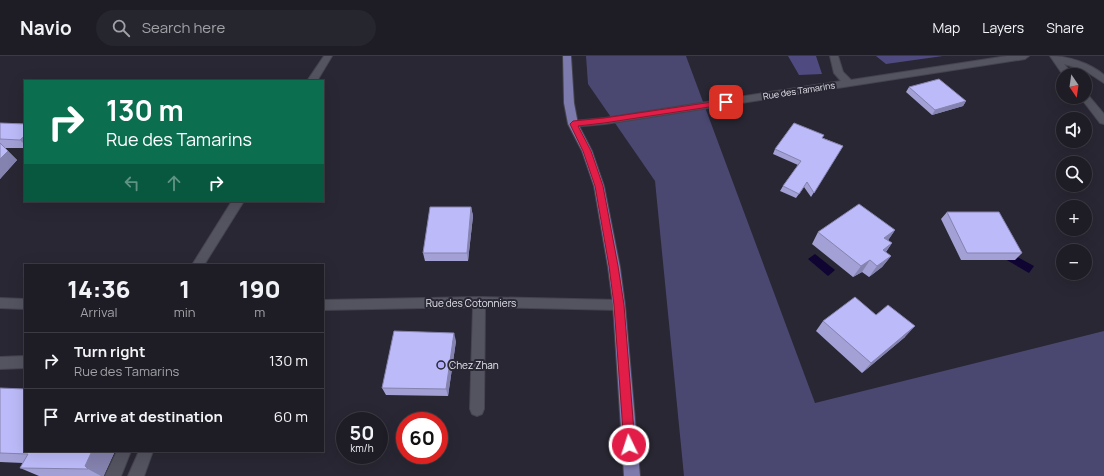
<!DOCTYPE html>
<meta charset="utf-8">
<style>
:root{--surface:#1e1d26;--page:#26262e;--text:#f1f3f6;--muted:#a1a2a7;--line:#3c3b43}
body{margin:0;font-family:Manrope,sans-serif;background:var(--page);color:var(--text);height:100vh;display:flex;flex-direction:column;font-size:15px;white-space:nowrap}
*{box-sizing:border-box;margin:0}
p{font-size:13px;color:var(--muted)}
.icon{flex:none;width:22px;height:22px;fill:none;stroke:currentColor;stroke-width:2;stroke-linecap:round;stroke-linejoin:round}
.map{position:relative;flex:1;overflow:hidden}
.details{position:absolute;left:24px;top:208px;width:300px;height:188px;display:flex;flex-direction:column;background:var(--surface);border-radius:0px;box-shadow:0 4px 16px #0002,0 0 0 1px var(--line)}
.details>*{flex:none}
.top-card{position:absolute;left:24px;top:24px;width:300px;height:122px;border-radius:0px;box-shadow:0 4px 16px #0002,0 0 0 1px var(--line);background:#0b6e4f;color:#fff;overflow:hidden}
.needle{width:26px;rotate:167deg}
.fabs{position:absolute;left:1056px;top:12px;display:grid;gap:8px}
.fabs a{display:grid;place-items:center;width:36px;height:36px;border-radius:50%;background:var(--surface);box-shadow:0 4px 16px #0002,0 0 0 1px var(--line);font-size:20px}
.speed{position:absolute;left:336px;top:356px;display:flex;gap:8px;font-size:20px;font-weight:700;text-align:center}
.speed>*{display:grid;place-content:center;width:52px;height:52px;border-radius:50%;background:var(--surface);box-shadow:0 4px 16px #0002,0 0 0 1px var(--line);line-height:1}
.speed small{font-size:10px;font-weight:400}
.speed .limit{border:6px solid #d22;background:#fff;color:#111}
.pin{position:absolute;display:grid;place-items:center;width:34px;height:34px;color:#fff;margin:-17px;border-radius:8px;box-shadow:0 2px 6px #0006}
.me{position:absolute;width:44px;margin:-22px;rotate:356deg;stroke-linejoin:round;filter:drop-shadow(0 0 3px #0008)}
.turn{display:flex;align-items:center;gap:14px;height:84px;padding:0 16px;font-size:18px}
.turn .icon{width:52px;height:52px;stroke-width:2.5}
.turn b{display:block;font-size:28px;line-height:34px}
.lanes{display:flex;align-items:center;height:38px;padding:0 16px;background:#0003;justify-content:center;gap:20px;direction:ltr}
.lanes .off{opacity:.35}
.eta{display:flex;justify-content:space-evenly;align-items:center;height:68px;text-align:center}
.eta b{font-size:24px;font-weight:800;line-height:28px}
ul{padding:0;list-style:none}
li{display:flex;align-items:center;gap:12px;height:56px;padding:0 16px;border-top:1px solid var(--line)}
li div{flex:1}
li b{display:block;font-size:15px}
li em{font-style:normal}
header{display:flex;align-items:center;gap:24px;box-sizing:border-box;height:56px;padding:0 20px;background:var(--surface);border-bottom:1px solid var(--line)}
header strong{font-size:19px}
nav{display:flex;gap:22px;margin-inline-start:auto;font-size:14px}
.search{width:280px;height:36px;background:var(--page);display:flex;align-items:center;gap:10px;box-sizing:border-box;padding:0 14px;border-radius:22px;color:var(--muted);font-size:15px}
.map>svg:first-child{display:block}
.green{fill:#4a4771}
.forest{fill:#4f4b81}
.water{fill:#100433}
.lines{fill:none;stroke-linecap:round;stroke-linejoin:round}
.minor-casing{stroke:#44434e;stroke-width:2}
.major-casing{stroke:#44434e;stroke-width:2}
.minor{fill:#545461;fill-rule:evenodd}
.major{fill:#7d7aad;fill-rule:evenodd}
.wall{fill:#a2a0d5}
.shaded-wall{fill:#8482ae}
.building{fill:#bcbaf8;stroke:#8482ae}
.route{fill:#e11d48;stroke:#92132f}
.poi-dot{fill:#b1adfa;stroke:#282733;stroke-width:1.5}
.labels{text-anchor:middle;stroke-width:4;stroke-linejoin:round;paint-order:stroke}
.far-street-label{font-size:9px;fill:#e6e6ee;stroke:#282733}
.street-label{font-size:10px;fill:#e6e6ee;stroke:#282733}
.poi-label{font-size:10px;fill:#e6e6ee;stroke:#282733;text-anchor:start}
</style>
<header>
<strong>Navio</strong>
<div class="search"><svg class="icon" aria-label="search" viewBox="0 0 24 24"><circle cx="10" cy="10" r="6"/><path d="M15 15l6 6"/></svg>Search here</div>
<nav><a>Map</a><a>Layers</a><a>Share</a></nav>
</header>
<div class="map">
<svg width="1104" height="420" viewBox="0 0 1104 420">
<rect width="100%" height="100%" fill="#282733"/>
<path class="green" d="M 586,0 L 686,0 L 815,347 L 1104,275 L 1104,420 L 684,420 L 655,125 L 588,28 Z"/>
<path class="forest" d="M 788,0 L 816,0 L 822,18 L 799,19 Z
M 876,0 L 943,0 L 886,8 Z"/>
<path class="water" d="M 1010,197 L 1034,210 L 1029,217 L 1005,203 Z
M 815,198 L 835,214 L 828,220 L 808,203 Z"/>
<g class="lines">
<defs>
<path id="minor" d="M 324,0 L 332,0 L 317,25 L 307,25 Z
M 830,0 L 838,0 L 843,16 L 851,24 L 1007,0 L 1029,0 L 1025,3 L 605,68 L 573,71 L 568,68 L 573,65 L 605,62 L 841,25 L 834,17 Z
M 1050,0 C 1068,0 1090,7 1104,19 L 1104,27 L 1084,14 L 1064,8 L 1073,19 L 1063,19 Z
M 1085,38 L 1088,39 L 1104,58 L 1104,68 L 1100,67 L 1080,41 L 1085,41 Z
M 232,145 L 244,145 L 204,209 L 192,209 Z
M 479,241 L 619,244 L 623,245 L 625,249 L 623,253 L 619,254 L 485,251 L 484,353 L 482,358 L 477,360 L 472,358 L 470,353 L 473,251 L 323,254 L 323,244 Z
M 0,242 L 25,243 L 25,253 L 0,252 Z
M 25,300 L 25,312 L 0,313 L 0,301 Z
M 117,395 L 131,395 L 121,420 L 105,420 Z
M 139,395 L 153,395 L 144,420 L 128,420 Z"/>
<path id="major" d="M 563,0 L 571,0 L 574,47 L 578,68 L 592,95 L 604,130 L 620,211 L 625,249 L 640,420 L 624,420 L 613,249 L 608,211 L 594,130 L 582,95 L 568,68 L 564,47 Z"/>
</defs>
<use href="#minor" class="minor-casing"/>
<use href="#major" class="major-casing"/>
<use href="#minor" class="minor"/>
<use href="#major" class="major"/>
</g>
<path class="wall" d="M 909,31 L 966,45 L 963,50 L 932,59 L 906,36 Z
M 0,67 L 25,68 L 25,92 L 5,92 L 17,104 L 0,123 Z
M 823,82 L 843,90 L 811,141 L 804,131 L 796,142 L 780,135 L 783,130 L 798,109 L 773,98 L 775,93 Z
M 471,151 L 473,160 L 468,205 L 425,205 L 423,197 Z
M 947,156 L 1022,197 L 1015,204 L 961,204 L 941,163 Z
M 895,174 L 888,184 L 892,187 L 886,196 L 891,200 L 882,211 L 869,221 L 862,216 L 853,221 L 812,188 L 818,176 Z
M 876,259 L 905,281 L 862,317 L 816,275 L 823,265 Z
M 456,285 L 448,340 L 386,339 L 382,332 Z
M 0,332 L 25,395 L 115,395 L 104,419 L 104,420 L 39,420 L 20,412 L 23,407 L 0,406 Z"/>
<path class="shaded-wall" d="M 966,45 L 963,50 L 932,59 L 935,54 Z
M 25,79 L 25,89 L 20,84 Z
M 8,95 L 17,104 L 0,123 L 0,103 Z
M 471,151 L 473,160 L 468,205 L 467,197 Z
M 895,174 L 887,186 L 884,182 Z
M 892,187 L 883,199 L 883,194 Z
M 891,200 L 882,211 L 869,221 L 877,210 Z
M 870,204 L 862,216 L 853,221 L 861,210 Z
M 915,270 L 905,281 L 862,317 L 871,307 Z
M 454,277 L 456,285 L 448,340 L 446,333 Z
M 92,395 L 115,395 L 104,419 L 104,420 L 101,420 L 88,413 L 85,410 Z"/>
<path class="building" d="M 939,23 L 966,45 L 935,54 L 909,31 Z
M 0,67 L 25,68 L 25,79 L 20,84 L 0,83 Z
M 794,67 L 824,79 L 822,82 L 843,90 L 814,137 L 807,126 L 799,138 L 783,130 L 801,105 L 775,93 Z
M 0,87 L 8,95 L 0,103 Z
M 859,148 L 895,174 L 884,182 L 892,187 L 883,194 L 891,200 L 877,210 L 870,204 L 861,210 L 818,176 Z
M 430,151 L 471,151 L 467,197 L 423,197 Z
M 947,156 L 999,156 L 1022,197 L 967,197 Z
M 855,241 L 876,259 L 888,249 L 915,270 L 871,307 L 823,265 Z
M 394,275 L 454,277 L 446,333 L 382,332 Z
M 0,332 L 25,333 L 25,395 L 92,395 L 85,410 L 88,413 L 20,412 L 28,398 L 0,397 Z"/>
<path class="route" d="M 726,44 L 730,46 L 729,48 L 604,67 L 578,70 L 591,95 L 603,130 L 618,210 L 624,249 L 635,389 L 633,393 L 629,394 L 625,393 L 624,389 L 614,249 L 609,210 L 595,130 L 583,95 L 570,68 L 573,65 L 604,62 Z"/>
<circle class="poi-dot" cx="441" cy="309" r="4"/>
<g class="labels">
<g class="far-street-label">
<text transform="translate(799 35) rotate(-9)" y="3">Rue des Tamarins</text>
</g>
<g class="street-label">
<text x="471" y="251">Rue des Cotonniers</text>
</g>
<g class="poi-label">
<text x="449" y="313">Chez Zhan</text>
</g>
</g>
</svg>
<div class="fabs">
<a><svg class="needle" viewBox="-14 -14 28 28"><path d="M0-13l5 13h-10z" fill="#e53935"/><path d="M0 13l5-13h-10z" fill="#a1a2a7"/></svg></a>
<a><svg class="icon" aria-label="sound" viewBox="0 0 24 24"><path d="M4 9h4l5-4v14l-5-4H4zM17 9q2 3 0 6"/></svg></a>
<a><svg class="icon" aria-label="search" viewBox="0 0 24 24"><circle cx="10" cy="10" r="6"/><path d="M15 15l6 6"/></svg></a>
<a>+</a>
<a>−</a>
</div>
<div class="speed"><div>50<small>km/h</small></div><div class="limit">60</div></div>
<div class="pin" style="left:726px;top:46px;background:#d93025"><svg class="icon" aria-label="arrive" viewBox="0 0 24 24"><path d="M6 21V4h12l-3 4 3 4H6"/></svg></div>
<svg class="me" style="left:629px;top:389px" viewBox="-20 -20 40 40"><circle r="17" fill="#e11d48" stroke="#fff" stroke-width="3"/><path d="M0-11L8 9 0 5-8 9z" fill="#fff"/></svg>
<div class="top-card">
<div class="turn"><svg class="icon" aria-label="right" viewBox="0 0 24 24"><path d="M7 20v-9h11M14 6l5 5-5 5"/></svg><div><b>130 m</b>Rue des Tamarins</div></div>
<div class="lanes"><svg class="icon off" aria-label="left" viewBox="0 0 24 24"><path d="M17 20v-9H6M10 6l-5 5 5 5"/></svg><svg class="icon off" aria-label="ahead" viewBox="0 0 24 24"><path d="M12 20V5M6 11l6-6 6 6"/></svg><svg class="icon" aria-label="right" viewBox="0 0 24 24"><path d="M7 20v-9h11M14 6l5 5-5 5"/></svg></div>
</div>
<section class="details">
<div class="eta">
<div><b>14:36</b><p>Arrival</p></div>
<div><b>1</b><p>min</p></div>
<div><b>190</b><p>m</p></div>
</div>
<ul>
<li><svg class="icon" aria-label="right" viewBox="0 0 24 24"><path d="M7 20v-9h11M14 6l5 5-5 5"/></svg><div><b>Turn right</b><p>Rue des Tamarins</p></div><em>130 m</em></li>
<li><svg class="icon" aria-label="arrive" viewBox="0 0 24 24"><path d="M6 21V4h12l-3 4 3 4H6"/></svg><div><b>Arrive at destination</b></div><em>60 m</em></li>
</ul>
</section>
</div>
